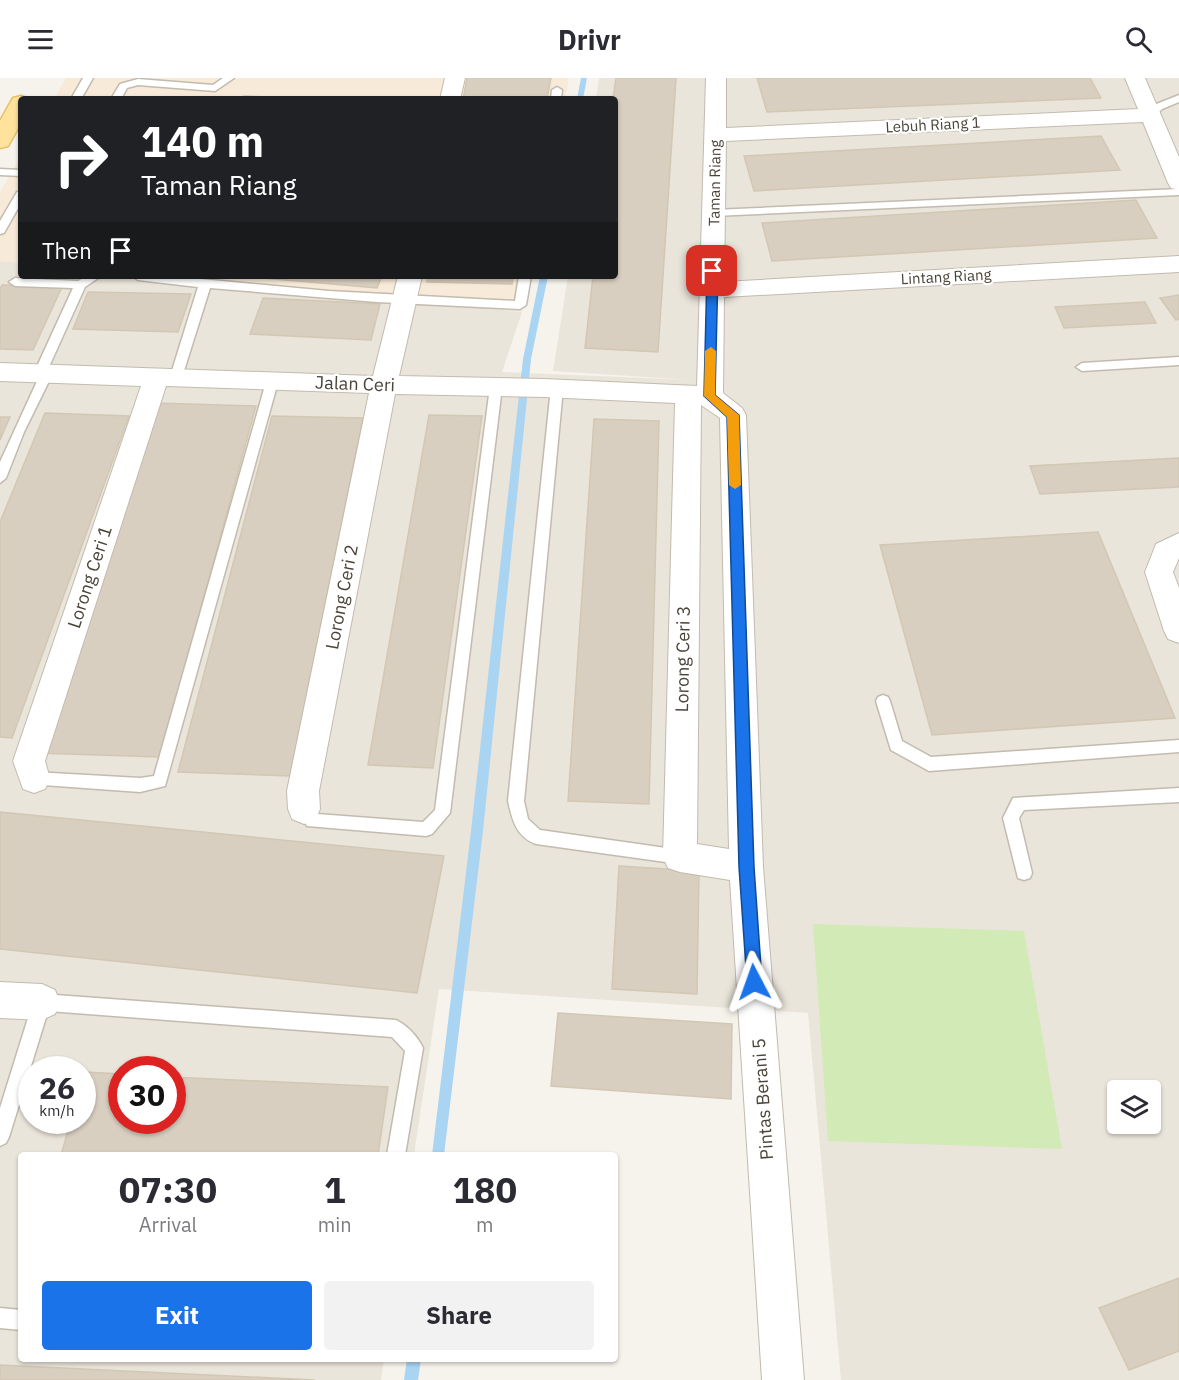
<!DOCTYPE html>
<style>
:root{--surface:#fff;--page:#f2f2f3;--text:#2b2b33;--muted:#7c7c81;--accent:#1a73e8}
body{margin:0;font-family:"IBM Plex Sans",sans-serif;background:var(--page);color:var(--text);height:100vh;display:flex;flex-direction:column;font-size:22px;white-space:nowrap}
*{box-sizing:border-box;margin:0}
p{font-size:20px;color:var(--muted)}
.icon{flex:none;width:33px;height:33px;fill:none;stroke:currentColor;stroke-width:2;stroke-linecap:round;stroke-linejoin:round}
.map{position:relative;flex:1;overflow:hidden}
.details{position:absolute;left:18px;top:1074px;width:600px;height:210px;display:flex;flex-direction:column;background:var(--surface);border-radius:6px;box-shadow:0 2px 4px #0004}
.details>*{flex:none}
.guide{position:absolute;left:18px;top:18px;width:600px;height:183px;border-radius:6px;box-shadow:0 2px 4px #0004;background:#202124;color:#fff;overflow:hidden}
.fabs{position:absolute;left:1107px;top:1002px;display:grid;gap:12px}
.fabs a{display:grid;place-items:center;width:54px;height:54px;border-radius:6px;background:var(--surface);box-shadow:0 2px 4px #0004;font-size:30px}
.speed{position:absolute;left:18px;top:978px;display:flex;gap:12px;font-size:30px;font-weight:700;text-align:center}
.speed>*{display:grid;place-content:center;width:78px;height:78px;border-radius:50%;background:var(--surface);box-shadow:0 2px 4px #0004;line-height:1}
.speed small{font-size:15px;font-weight:400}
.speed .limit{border:9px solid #d22;background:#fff;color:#111}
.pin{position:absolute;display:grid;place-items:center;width:51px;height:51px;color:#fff;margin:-26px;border-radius:12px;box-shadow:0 3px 9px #0006}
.me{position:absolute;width:66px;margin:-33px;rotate:356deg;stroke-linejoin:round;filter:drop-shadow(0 0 4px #0008)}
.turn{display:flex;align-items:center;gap:21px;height:126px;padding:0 24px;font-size:27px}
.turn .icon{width:78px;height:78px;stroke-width:2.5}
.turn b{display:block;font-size:42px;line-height:51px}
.then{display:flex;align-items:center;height:57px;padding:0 24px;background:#0003;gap:12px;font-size:22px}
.eta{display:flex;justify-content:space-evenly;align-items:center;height:102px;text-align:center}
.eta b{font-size:36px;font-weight:700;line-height:42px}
.button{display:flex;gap:12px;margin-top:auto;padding:12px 24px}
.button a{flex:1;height:69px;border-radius:6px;background:var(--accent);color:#fff;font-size:24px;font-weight:700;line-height:69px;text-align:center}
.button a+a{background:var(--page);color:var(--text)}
header{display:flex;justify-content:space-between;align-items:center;height:78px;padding:0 24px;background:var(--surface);font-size:27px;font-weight:700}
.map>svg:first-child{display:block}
.residential{fill:#eae5da;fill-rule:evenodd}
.commercial{fill:#f7ead8}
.green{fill:#d2eab5}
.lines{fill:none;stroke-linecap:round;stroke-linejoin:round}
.stream{fill:#a9d4f2;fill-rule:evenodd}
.building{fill:#d8cfc1;stroke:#d3c7b4;stroke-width:1.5}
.service-casing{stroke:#c2bbae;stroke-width:3}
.minor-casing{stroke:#c2bbae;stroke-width:2}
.primary-casing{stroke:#e6c16a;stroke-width:3}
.service{fill:#fff;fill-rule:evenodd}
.minor{fill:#fff;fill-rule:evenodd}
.primary{fill:#ffe39c;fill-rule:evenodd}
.route{fill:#1a73e8;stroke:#114b97;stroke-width:1.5}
.slow{fill:#f59e0b}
.labels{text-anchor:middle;stroke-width:4.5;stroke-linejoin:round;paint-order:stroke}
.far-street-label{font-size:15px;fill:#4b4439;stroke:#fff}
.street-label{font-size:18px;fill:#4b4439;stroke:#fff}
</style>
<header><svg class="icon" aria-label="menu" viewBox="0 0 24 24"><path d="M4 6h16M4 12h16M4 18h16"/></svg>Drivr<svg class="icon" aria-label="search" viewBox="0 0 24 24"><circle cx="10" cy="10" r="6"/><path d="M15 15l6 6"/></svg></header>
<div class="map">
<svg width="1179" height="1302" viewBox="0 0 1179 1302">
<rect width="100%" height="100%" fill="#f6f3ec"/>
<path class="residential" d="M 599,0 L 1179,0 L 1179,1302 L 841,1302 L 808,935 L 439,911 L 414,1077 L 21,1077 L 21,1281 L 384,1281 L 381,1302 L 0,1302 L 0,183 L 21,185 L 21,198 L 158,198 L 522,234 L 502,294 L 693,302 L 553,293 L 568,198 L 615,198 L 615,21 L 596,21 ZM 32,992 L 82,992 L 82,1042 L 32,1042 ZM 122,992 L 172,992 L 172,1042 L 122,1042 ZM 1118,1012 L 1150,1012 L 1150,1046 L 1118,1046 Z"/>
<path class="commercial" d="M 66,0 L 569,0 L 565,21 L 54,21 Z
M 21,78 L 21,185 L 0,183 L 0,114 Z
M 158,198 L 530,198 L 522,234 Z"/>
<path class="green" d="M 813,846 L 1024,853 L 1062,1071 L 828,1063 Z"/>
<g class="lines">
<path class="stream" d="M 581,0 L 587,0 L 583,21 L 577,21 Z
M 540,198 L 548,198 L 531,281 L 483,753 L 444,1077 L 432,1077 L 471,753 L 523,281 Z
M 407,1281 L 421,1281 L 418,1302 L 404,1302 Z"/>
</g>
<path class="building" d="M 467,0 L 551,0 L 547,21 L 463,21 Z
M 616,0 L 676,0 L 658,274 L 585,270 L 593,198 L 615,198 L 613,21 Z
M 757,0 L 1090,0 L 1101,20 L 767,34 Z
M 244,18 L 295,20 L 243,21 Z
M 1101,58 L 1120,92 L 754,113 L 744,78 Z
M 1136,122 L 1157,160 L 772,183 L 762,145 Z
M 241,198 L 382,198 L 377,210 Z
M 428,198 L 513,198 L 512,206 L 427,204 Z
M 2,207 L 62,209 L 33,272 L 0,271 L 0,211 Z
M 88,214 L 191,216 L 178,254 L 73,251 Z
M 1179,217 L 1179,241 L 1176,242 L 1160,220 Z
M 263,220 L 380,226 L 371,262 L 250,256 Z
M 1145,224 L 1156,245 L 1064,250 L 1055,229 Z
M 155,325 L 256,328 L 160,679 L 36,675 Z
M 45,335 L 129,338 L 12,660 L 0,659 L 0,444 Z
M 429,337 L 482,338 L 433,690 L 368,687 Z
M 272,338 L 363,340 L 290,698 L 178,694 Z
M 0,339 L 10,339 L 0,362 Z
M 594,341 L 659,343 L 649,726 L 568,723 Z
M 1179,380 L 1179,409 L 1040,416 L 1030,388 Z
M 1098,454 L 1175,640 L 932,657 L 880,467 Z
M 0,734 L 444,778 L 417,915 L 0,871 Z
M 619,788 L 699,793 L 697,916 L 612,911 Z
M 558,935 L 732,946 L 731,1021 L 551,1008 Z
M 85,994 L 122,996 L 122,1042 L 172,1042 L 172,999 L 388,1009 L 378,1077 L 61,1077 L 71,1042 L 82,1042 L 82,1002 Z
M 1179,1200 L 1179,1273 L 1129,1292 L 1099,1230 Z
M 0,1287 L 315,1302 L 0,1302 Z"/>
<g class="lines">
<defs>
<path id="service" d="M 83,0 L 93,0 L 81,21 L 71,21 Z
M 223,0 L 234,0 L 215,13 L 138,7 L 127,10 L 121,21 L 111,21 L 120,6 L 138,1 L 213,7 Z
M 557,9 L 562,12 L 561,21 L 551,21 L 552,12 Z
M 1179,17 L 1179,24 L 1162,31 L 1154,39 L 1145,37 L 1154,27 Z
M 0,91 L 21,92 L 21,98 L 0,97 Z
M 1179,111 L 1179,117 L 714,138 L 709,135 L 714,132 Z
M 21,113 L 21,125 L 4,155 L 0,156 L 0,143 L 17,114 Z
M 87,198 L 101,198 L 85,209 L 48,291 L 53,295 L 24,354 L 6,400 L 0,405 L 0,384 L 39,299 L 34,295 L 73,210 L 15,208 L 9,204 L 15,200 L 78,203 Z
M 132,198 L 169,198 L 329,213 L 515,223 L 519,198 L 531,198 L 526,227 L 520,231 L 377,224 L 210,210 L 182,299 L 176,303 L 170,299 L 198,209 L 138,202 Z
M 1179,279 L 1179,287 L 1082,293 L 1076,289 L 1082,285 Z
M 272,300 L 278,304 L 165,708 L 140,714 L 29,706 L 26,701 L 29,696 L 34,694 L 140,700 L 154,698 L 266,304 Z
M 496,305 L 502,309 L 450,735 L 432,756 L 426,758 L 307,748 L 296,731 L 298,726 L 304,724 L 310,726 L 317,736 L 423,744 L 435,732 L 490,309 Z
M 557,306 L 563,310 L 524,723 L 528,741 L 540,752 L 680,772 L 686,774 L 688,779 L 686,784 L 680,786 L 536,766 C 516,759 512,741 508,723 L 551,310 Z
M 883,617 L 888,619 L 890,623 L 902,663 L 931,679 L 1179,662 L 1179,674 L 929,693 L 891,672 L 876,623 L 878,619 Z
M 1179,710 L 1179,724 L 1024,732 L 1019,740 L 1032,795 L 1030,800 L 1024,802 L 1018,800 L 1003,740 L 1013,720 Z
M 42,916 L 396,942 C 407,947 418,959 423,970 L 405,1077 L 387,1077 L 405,973 L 392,959 L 48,933 L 9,1059 L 6,1065 L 0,1068 L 0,1030 L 33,924 L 36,918 Z
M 0,1230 L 21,1232 L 21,1252 L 0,1250 Z"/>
<path id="minor" d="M 445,0 L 465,0 L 460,21 L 440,21 Z
M 706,0 L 726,0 L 726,50 L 1138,31 L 1125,0 L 1145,0 L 1179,79 L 1179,112 L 1171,110 L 1168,105 L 1143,44 L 726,63 L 724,204 L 1179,178 L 1179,194 L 724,219 L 723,315 L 742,330 L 746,337 L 763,789 L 804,1302 L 762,1302 L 730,802 L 680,794 L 668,790 L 663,779 L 675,325 L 544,319 L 395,316 L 319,713 L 320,731 L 316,741 L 304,746 L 292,741 L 288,731 L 287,713 L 369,315 L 166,308 L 45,683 L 50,701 L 45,711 L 34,715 L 23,711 L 13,683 L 141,308 L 0,303 L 0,285 L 373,298 L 398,198 L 422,198 L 399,298 L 544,301 L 697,308 ZM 701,327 L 720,340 L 729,771 L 697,766 Z
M 1179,455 L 1179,480 L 1173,494 L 1179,510 L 1179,565 L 1168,561 L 1164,553 L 1145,494 L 1156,466 Z
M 0,904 L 42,906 L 55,912 L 60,924 L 55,936 L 42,942 L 0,940 Z"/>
<path id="primary" d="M 21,18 L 29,21 L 21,21 L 21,45 L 8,68 L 0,70 L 0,43 L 13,20 Z"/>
</defs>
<use href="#service" class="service-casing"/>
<use href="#minor" class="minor-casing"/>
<use href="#primary" class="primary-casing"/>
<use href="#service" class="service"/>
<use href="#minor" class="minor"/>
<use href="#primary" class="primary"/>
</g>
<path class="route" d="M 712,189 L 718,193 L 715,317 L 739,337 L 754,789 L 762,904 L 760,909 L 754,911 L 749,909 L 747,904 L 739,789 L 727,339 L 704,318 L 707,193 Z"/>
<path class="slow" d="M 711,269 L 716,273 L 715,317 L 739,337 L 741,407 L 735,411 L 729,407 L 727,339 L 704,318 L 705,273 Z"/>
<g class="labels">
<g class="far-street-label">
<text transform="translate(933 47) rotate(-3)" y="5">Lebuh Riang 1</text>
<text transform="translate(715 105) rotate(-89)" y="5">Taman Riang</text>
<text transform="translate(946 199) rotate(-3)" y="5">Lintang Riang</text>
</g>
<g class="street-label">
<text transform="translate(355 306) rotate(2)" y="6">Jalan Ceri</text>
<text transform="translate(90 499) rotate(-72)" y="6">Lorong Ceri 1</text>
<text transform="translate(342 519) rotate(-79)" y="6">Lorong Ceri 2</text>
<text transform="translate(683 581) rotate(-89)" y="6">Lorong Ceri 3</text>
<text transform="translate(763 1021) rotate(-94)" y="6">Pintas Berani 5</text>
</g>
</g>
</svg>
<div class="fabs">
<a><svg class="icon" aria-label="layers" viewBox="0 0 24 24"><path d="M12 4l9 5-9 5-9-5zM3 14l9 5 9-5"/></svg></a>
</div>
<div class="speed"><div>26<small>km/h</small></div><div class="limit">30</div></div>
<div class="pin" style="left:712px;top:193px;background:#d93025"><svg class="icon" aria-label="arrive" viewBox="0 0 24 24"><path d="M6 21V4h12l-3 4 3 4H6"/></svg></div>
<svg class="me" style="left:754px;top:904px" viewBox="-20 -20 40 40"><path d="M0-17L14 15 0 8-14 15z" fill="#1a73e8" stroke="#fff" stroke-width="4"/></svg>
<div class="guide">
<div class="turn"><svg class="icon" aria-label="right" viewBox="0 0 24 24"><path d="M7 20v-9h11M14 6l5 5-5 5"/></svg><div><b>140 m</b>Taman Riang</div></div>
<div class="then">Then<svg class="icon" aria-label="arrive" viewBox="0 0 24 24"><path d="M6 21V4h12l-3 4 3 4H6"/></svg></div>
</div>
<section class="details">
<div class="eta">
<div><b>07:30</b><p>Arrival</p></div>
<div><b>1</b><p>min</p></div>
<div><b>180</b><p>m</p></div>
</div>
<div class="button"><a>Exit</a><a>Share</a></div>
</section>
</div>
